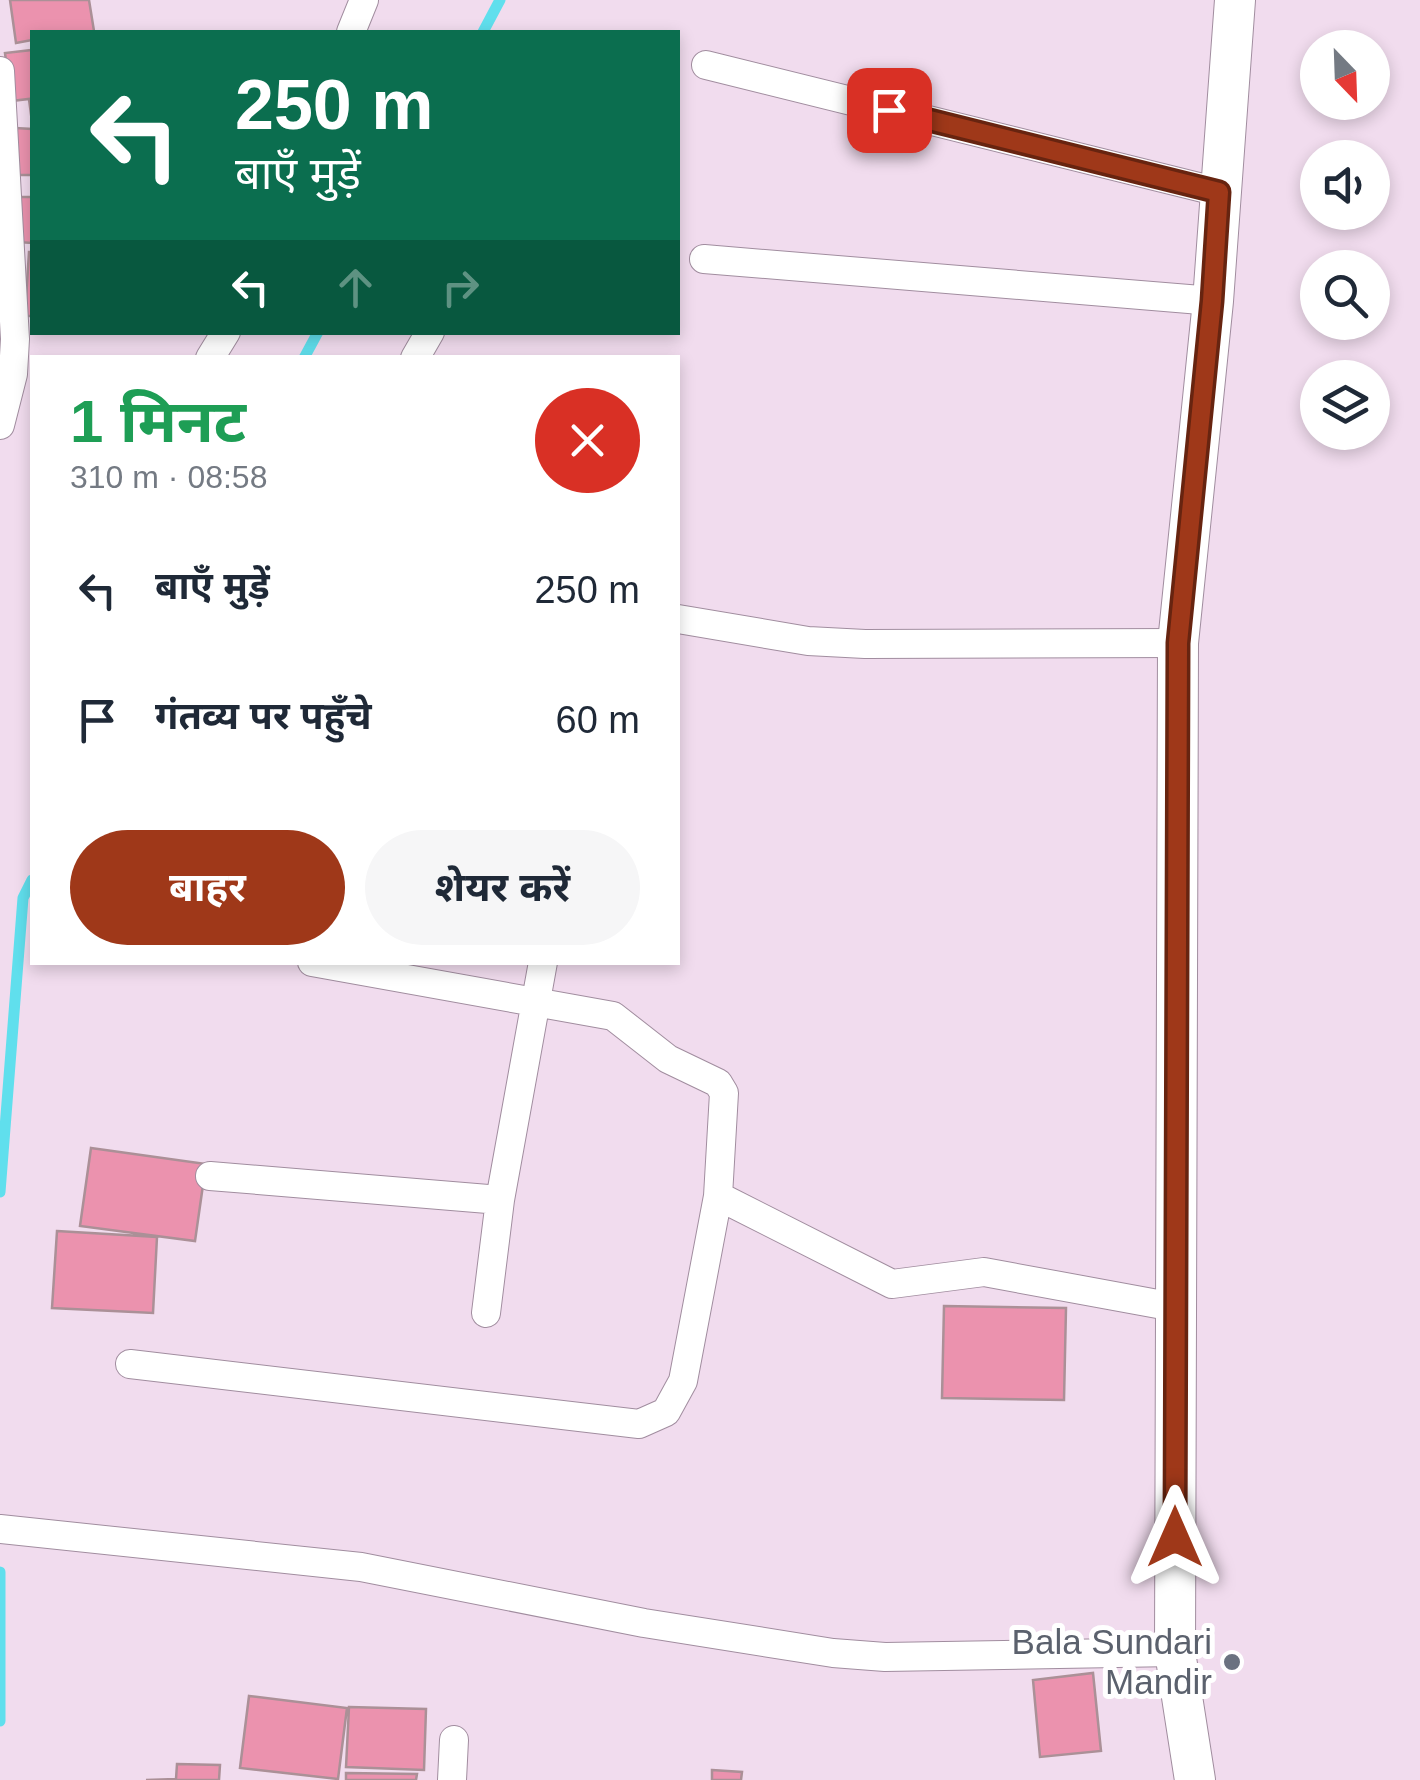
<!DOCTYPE html>
<html lang="hi">
<meta charset="utf-8">
<style>
:root{--surface:#fff;--page:#f6f6f7;--text:#1f2937;--muted:#747a83;--accent:#9f3819}
body{margin:0;font-family:Helvetica,"Noto Sans Devanagari",sans-serif;background:var(--page);color:var(--text);height:100vh;display:flex;flex-direction:column;font-size:38px;white-space:nowrap}
*{box-sizing:border-box;margin:0}
p{font-size:32px;color:var(--muted)}
.icon{flex:none;width:55px;height:55px;fill:none;stroke:currentColor;stroke-width:2;stroke-linecap:round;stroke-linejoin:round}
.map{position:relative;flex:1;overflow:hidden}
.drawer{position:absolute;left:30px;top:355px;width:650px;height:610px;display:flex;flex-direction:column;background:var(--surface);border-radius:0px;box-shadow:0 5px 15px #0003}
.drawer>*{flex:none}
.banner{position:absolute;left:30px;top:30px;width:650px;height:305px;border-radius:0px;box-shadow:0 5px 15px #0003;background:#0b6e4f;color:#fff;overflow:hidden}
.needle{width:65px;rotate:157deg}
.buttons{position:absolute;left:1300px;top:30px;display:grid;gap:20px}
.buttons a{display:grid;place-items:center;width:90px;height:90px;border-radius:50%;background:var(--surface);box-shadow:0 5px 15px #0003;font-size:50px}
.pin{position:absolute;display:grid;place-items:center;width:85px;height:85px;color:#fff;margin:-42px;border-radius:20px;box-shadow:0 5px 15px #0006}
.me{position:absolute;width:110px;margin:-55px;rotate:0deg;stroke-linejoin:round;filter:drop-shadow(0 0 8px #0008)}
.turn{display:flex;align-items:center;gap:35px;height:210px;padding:0 40px;font-size:45px}
.turn .icon{width:130px;height:130px;stroke-width:2.5}
.turn b{display:block;font-size:70px;line-height:85px}
.lanes{display:flex;align-items:center;height:95px;padding:0 40px;background:#0003;justify-content:center;gap:50px;direction:ltr}
.lanes .off{opacity:.35}
.round{display:grid;place-items:center;flex:none;width:105px;height:105px;border-radius:52px;background:var(--page)}
.overview{display:flex;align-items:center;justify-content:space-between;height:170px;padding:0 40px}
h1{font-size:60px;font-weight:700;line-height:75px;color:#1e9e55}
.button{display:flex;gap:20px;margin-top:auto;padding:20px 40px}
.button a{flex:1;height:115px;border-radius:60px;background:var(--accent);color:#fff;font-size:40px;font-weight:700;line-height:115px;text-align:center}
.button a+a{background:var(--page);color:var(--text)}
ul{padding:0;list-style:none}
li{display:flex;align-items:center;gap:30px;height:130px;padding:0 40px}
li div{flex:1}
li b{display:block;font-size:38px}
li em{font-style:normal}
.map>svg:first-child{display:block}
.lines{fill:none;stroke-linecap:round;stroke-linejoin:round}
.stream{stroke:#60dfed;stroke-width:11}
.building{fill:#eb92ae;stroke:#ab9097;stroke-width:2.5}
.street-casing{stroke:#a18d9f;stroke-width:30}
.secondary-casing{stroke:#a18d9f;stroke-width:42}
.street{stroke:#fff;stroke-width:28}
.secondary{stroke:#fff;stroke-width:40}
.route-casing{stroke:#672410;stroke-width:25}
.route{stroke:#9f3819;stroke-width:18}
.worship-dot{fill:#6b7280;stroke:#fff;stroke-width:4}
.labels{text-anchor:middle;stroke-width:10;stroke-linejoin:round;paint-order:stroke}
.worship-label{font-size:35px;fill:#5b616d;stroke:#fff;text-anchor:end}
</style>
<div class="map">
<svg width="1420" height="1780" viewBox="0 0 1420 1780">
<rect width="100%" height="100%" fill="#f1dcee"/>
<g class="lines">
<path class="stream" d="M 483,32 L 500,0
M 304,358 L 318,332
M 0,1192 L 23,898 L 32,880
M 0,1572 L 0,1721"/>
</g>
<path class="building" d="M 10,0 L 89,0 L 94,31 L 32,32 L 32,40 L 16,43 Z
M 32,50 L 32,122 L 29,99 L 11,101 L 5,53 Z
M 15,128 L 32,129 L 32,175 L 13,175 Z
M 19,197 L 32,197 L 32,243 L 18,242 Z
M 29,252 L 32,252 L 32,316 L 25,316 Z
M 91,1148 L 206,1164 L 195,1241 L 80,1226 Z
M 57,1231 L 157,1237 L 153,1313 L 52,1308 Z
M 944,1306 L 1066,1308 L 1064,1400 L 942,1398 Z
M 1093,1673 L 1101,1751 L 1040,1757 L 1033,1680 Z
M 249,1696 L 347,1708 L 338,1779 L 240,1768 Z
M 349,1707 L 426,1709 L 424,1770 L 346,1767 Z
M 177,1764 L 220,1765 L 219,1780 L 146,1780 L 176,1779 Z
M 712,1770 L 742,1772 L 741,1780 L 712,1780 Z
M 346,1773 L 417,1774 L 416,1780 L 346,1780 Z"/>
<g class="lines">
<defs>
<path id="street" d="M 351,32 L 364,0
M 706,65 L 1219,192
M 0,71 L 15,339 L 13,374 L 0,425
M 704,259 L 1213,301
M 210,358 L 226,332
M 415,358 L 430,332
M 678,619 L 808,641 L 865,644 L 1178,643
M 312,962 L 613,1016 L 668,1059 L 718,1083 L 724,1093 L 718,1196
M 210,1176 L 500,1200
M 486,1313 L 500,1200 L 543,962
M 130,1364 L 639,1424 L 666,1412 L 683,1381 L 718,1196 L 892,1284 L 984,1272 L 1174,1307
M 0,1529 L 361,1567 L 644,1623 L 833,1653 L 885,1657 L 1175,1652
M 452,1780 L 454,1740"/>
<path id="secondary" d="M 1195,1780 L 1175,1652 L 1178,643 L 1213,301 L 1235,0"/>
</defs>
<use href="#street" class="street-casing"/>
<use href="#secondary" class="secondary-casing"/>
<use href="#street" class="street"/>
<use href="#secondary" class="secondary"/>
</g>
<g class="lines">
<defs>
<path id="route" d="M 889,110 L 1219,192 L 1212,301 L 1178,643 L 1175,1537"/>
</defs>
<use href="#route" class="route-casing"/>
<use href="#route" class="route"/>
</g>
<circle class="worship-dot" cx="1232" cy="1662" r="10"/>
<g class="labels">
<g class="worship-label">
<text x="1212" y="1654">Bala Sundari<tspan x="1212" dy="40">Mandir</tspan></text>
</g>
</g>
</svg>
<div class="buttons">
<a><svg class="needle" viewBox="-14 -14 28 28"><path d="M0-13l5 13h-10z" fill="#e53935"/><path d="M0 13l5-13h-10z" fill="#747a83"/></svg></a>
<a><svg class="icon" aria-label="sound" viewBox="0 0 24 24"><path d="M4 9h4l5-4v14l-5-4H4zM17 9q2 3 0 6"/></svg></a>
<a><svg class="icon" aria-label="search" viewBox="0 0 24 24"><circle cx="10" cy="10" r="6"/><path d="M15 15l6 6"/></svg></a>
<a><svg class="icon" aria-label="layers" viewBox="0 0 24 24"><path d="M12 4l9 5-9 5-9-5zM3 14l9 5 9-5"/></svg></a>
</div>
<div class="pin" style="left:889px;top:110px;background:#d93025"><svg class="icon" aria-label="arrive" viewBox="0 0 24 24"><path d="M6 21V4h12l-3 4 3 4H6"/></svg></div>
<svg class="me" style="left:1175px;top:1537px" viewBox="-20 -20 40 40"><path d="M0-17L14 15 0 8-14 15z" fill="#9f3819" stroke="#fff" stroke-width="4"/></svg>
<div class="banner">
<div class="turn"><svg class="icon" aria-label="left" viewBox="0 0 24 24"><path d="M17 20v-9H6M10 6l-5 5 5 5"/></svg><div><b>250 m</b>बाएँ मुड़ें</div></div>
<div class="lanes"><svg class="icon" aria-label="left" viewBox="0 0 24 24"><path d="M17 20v-9H6M10 6l-5 5 5 5"/></svg><svg class="icon off" aria-label="ahead" viewBox="0 0 24 24"><path d="M12 20V5M6 11l6-6 6 6"/></svg><svg class="icon off" aria-label="right" viewBox="0 0 24 24"><path d="M7 20v-9h11M14 6l5 5-5 5"/></svg></div>
</div>
<section class="drawer">
<div class="overview"><div><h1>1 मिनट</h1><p>310 m · 08:58</p></div><a class="round" style="background:#d93025;color:#fff"><svg class="icon" aria-label="close" viewBox="0 0 24 24"><path d="M6 6l12 12M18 6L6 18"/></svg></a></div>
<ul>
<li><svg class="icon" aria-label="left" viewBox="0 0 24 24"><path d="M17 20v-9H6M10 6l-5 5 5 5"/></svg><div><b>बाएँ मुड़ें</b></div><em>250 m</em></li>
<li><svg class="icon" aria-label="arrive" viewBox="0 0 24 24"><path d="M6 21V4h12l-3 4 3 4H6"/></svg><div><b>गंतव्य पर पहुँचे</b></div><em>60 m</em></li>
</ul>
<div class="button"><a>बाहर</a><a>शेयर करें</a></div>
</section>
</div>
